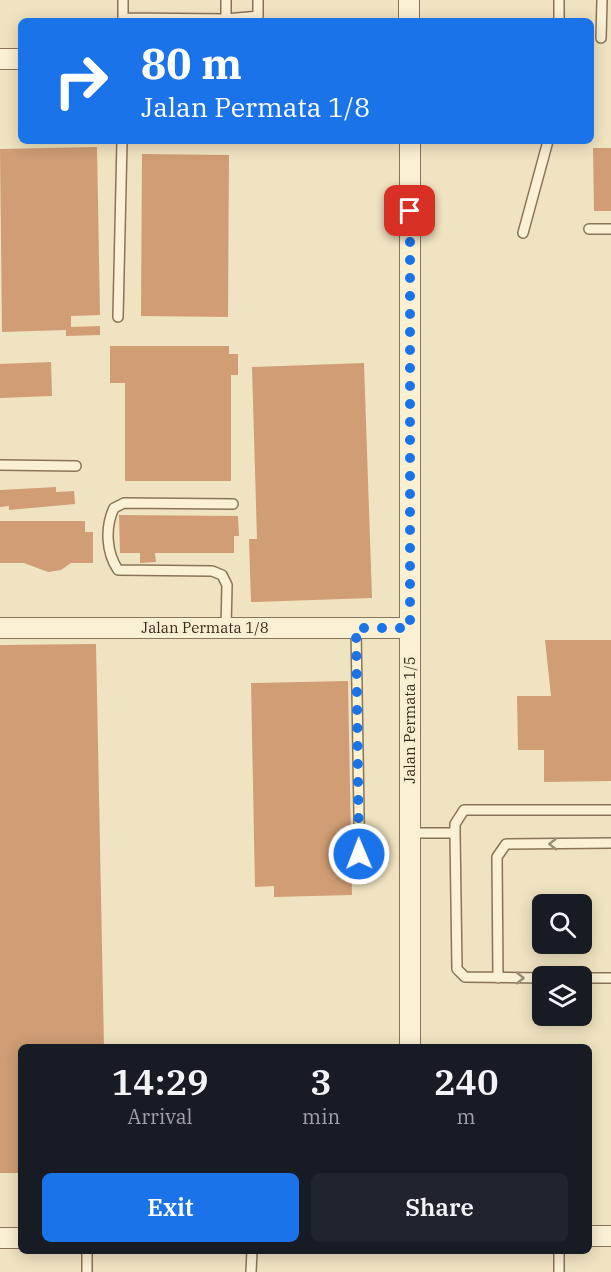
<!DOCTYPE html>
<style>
:root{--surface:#171b24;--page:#20242c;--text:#f1f3f6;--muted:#9ea1a6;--accent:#1a73e8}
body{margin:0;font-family:"IBM Plex Serif",serif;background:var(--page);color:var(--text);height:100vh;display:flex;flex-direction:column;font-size:22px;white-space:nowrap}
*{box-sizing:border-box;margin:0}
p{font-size:20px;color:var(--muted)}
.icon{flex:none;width:33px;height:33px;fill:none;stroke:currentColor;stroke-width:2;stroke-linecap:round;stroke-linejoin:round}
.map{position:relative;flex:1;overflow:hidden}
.sheet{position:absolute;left:18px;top:1044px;width:574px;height:210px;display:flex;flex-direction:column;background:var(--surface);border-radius:9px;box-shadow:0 3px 15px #0003}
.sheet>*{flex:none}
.hud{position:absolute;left:18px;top:18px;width:576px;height:126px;border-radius:9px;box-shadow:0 3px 15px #0003;background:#1a73e8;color:#fff;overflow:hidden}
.tools{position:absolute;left:532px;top:894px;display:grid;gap:12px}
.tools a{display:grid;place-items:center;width:60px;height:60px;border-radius:9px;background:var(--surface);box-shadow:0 3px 15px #0003;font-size:30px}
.pin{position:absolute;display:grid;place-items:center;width:51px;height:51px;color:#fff;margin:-26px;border-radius:12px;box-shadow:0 3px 9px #0006}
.me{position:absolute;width:66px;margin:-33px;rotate:359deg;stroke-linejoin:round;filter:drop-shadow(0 0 4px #0008)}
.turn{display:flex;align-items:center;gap:21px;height:126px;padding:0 24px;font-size:27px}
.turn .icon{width:78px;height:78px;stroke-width:2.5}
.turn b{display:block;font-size:42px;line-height:51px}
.eta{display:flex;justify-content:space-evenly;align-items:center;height:102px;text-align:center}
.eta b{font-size:36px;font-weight:600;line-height:42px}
.primary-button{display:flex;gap:12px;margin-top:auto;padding:12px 24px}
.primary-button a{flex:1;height:69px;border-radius:9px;background:var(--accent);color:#fff;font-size:24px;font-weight:600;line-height:69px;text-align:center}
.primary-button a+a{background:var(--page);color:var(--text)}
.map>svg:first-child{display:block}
.building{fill:#d09d74}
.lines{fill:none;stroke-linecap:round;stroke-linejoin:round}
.lane-casing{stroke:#8a7457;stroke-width:12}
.street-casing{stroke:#8a7457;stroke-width:22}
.lane{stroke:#faf0d4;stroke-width:9}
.street{stroke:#faf0d4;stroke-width:20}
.oneway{stroke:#9a8e78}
.route{stroke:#1a73e8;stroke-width:10;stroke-dasharray:0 18}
.labels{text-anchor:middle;stroke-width:5;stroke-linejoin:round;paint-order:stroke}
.street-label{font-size:15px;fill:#392b1c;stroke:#f7edd1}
</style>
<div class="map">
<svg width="611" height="1272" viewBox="0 0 611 1272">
<rect width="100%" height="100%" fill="#f0e3c1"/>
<path class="building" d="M 97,147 L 100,315 L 71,316 L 71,327 L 100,326 L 100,335 L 66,336 L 66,330 L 2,332 L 0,149 Z
M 593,148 L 611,148 L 611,211 L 594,211 Z
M 142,154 L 229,155 L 228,317 L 141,316 Z
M 110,346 L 229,346 L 229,354 L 238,354 L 238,375 L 231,375 L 231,481 L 125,481 L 125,383 L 110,383 Z
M 51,362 L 52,396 L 0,398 L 0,364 Z
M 364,363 L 372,598 L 251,602 L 249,539 L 257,539 L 252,367 Z
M 56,487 L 56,492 L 74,491 L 75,504 L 9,510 L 9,506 L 0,507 L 0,490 Z
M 119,515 L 238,516 L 239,536 L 234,536 L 234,553 L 155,553 L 156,562 L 140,563 L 140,553 L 120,553 Z
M 0,521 L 85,521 L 85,532 L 93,532 L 93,563 L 71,563 L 61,570 L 48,572 L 24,563 L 0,563 Z
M 545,640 L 611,640 L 611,781 L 544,782 L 544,750 L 518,750 L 517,696 L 551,696 Z
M 96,644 L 104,1047 L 21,1047 L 21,1173 L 0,1173 L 0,645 Z
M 348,681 L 352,895 L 274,897 L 274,886 L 255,887 L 251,683 Z"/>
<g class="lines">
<defs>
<path id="lane" d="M 123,18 L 123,0
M 226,19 L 258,16 L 258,0
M 123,21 L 123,18 L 226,19 L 226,0
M 559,21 L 559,0
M 601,38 L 602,0
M 589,229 L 611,229
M 523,233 L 548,141
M 118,317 L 122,141
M 0,465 L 76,466
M 226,628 L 227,585 L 222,575 L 212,571 L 118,570 C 106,552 105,527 114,508 L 124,503 L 233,504
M 356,628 L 360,877
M 410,833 L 455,833 L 457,969 L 465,977 L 543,978
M 455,833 L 455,824 L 464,810 L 611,810
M 498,978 L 497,857 L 506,844 L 611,843
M 582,978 L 611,978
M 87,1272 L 87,1251
M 251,1272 L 252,1251
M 559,1272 L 559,1251"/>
<path id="street" d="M 409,0 L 409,21
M 0,59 L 21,59
M 410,141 L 410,1047
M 0,628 L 410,628
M 590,1236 L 611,1236
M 0,1238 L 21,1238"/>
</defs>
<use href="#lane" class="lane-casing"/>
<use href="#street" class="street-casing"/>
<use href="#lane" class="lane"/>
<use href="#street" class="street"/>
</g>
<defs><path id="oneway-chevron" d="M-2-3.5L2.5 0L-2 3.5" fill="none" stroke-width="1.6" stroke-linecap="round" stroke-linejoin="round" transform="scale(1.5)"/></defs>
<g class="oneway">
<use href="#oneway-chevron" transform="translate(553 844) rotate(180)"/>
<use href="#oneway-chevron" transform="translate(520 978)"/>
</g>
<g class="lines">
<path class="route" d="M 359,854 L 356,628 L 410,628 L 410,211"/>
</g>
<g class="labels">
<g class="street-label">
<text x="205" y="633">Jalan Permata 1/8</text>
<text transform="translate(410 720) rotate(-90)" y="5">Jalan Permata 1/5</text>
</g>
</g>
</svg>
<div class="tools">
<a><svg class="icon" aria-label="search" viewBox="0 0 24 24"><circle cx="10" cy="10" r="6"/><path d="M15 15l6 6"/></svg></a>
<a><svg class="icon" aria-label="layers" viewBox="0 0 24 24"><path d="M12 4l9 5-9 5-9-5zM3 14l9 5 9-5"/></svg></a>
</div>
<div class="pin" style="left:410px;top:211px;background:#d93025"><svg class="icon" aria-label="arrive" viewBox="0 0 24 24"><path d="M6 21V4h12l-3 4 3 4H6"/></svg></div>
<svg class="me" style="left:359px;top:854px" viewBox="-20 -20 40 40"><circle r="17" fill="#1a73e8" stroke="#fff" stroke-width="3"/><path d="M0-11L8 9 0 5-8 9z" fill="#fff"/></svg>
<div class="hud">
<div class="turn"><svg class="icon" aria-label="right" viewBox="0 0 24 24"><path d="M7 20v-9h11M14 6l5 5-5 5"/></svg><div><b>80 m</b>Jalan Permata 1/8</div></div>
</div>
<section class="sheet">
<div class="eta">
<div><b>14:29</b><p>Arrival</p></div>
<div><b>3</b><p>min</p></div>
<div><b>240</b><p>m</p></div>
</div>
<div class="primary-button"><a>Exit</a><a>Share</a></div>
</section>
</div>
